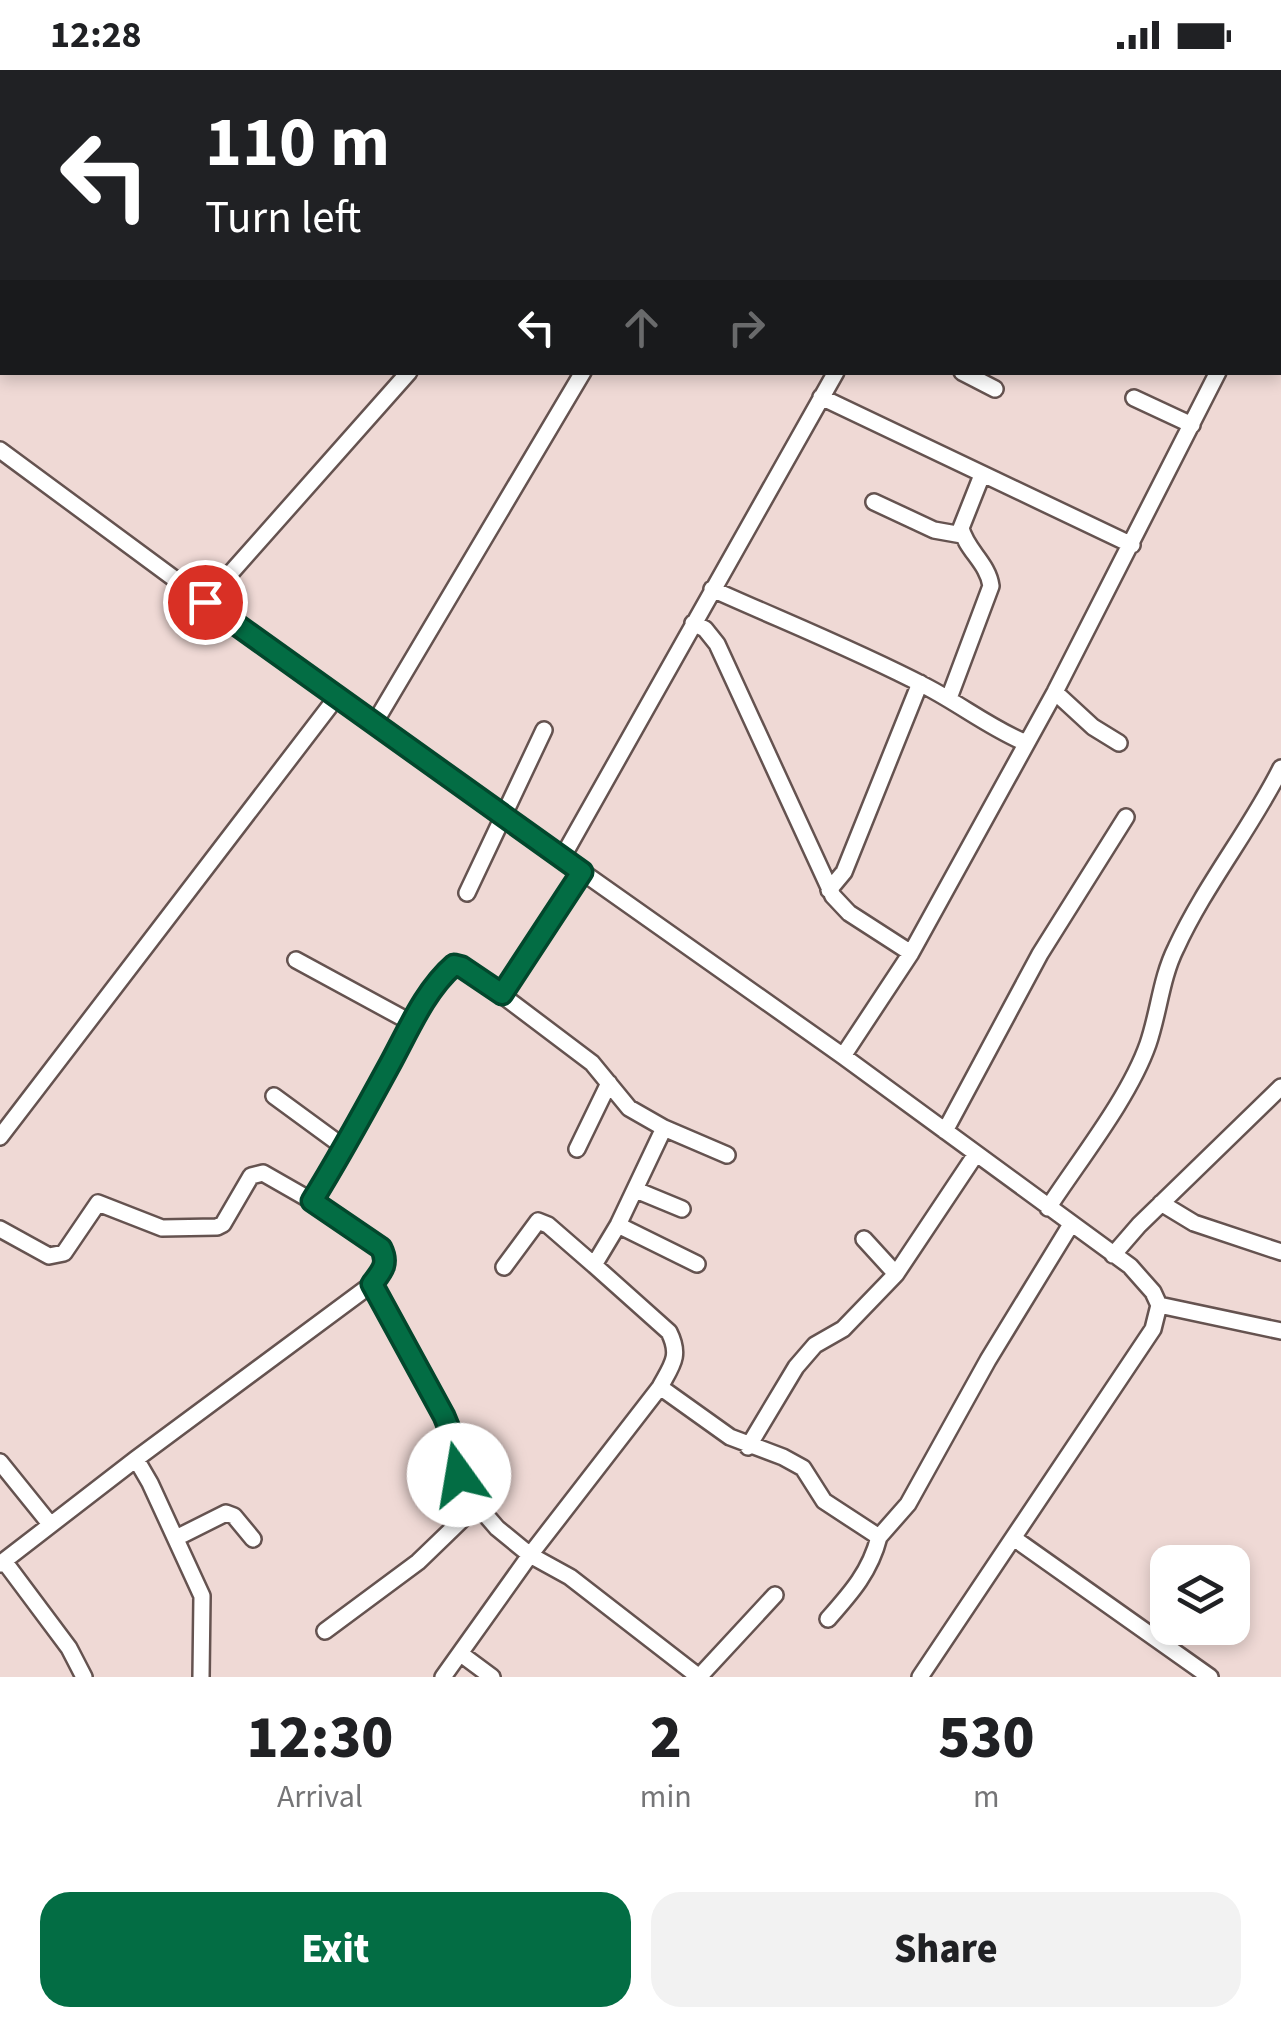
<!DOCTYPE html>
<style>
:root{--surface:#fff;--page:#f2f2f2;--text:#202124;--muted:#757577;--accent:#036d44}
body{margin:0;font-family:"Source Sans 3",sans-serif;background:var(--page);color:var(--text);height:100vh;display:flex;flex-direction:column;font-size:38px;white-space:nowrap}
*{box-sizing:border-box;margin:0}
p{font-size:32px;color:var(--muted)}
.icon{flex:none;width:55px;height:55px;fill:none;stroke:currentColor;stroke-width:2;stroke-linecap:round;stroke-linejoin:round}
.map{position:relative;height:1607px;overflow:hidden}
.side{display:flex;flex-direction:column;background:var(--surface);flex:1}
.side>*{flex:none}
.banner{position:absolute;left:0px;top:0px;width:1282px;height:305px;box-shadow:0 5px 15px #0003;background:#202124;color:#fff;overflow:hidden}
.controls{position:absolute;left:1150px;top:1475px;display:grid;gap:20px}
.controls a{display:grid;place-items:center;width:100px;height:100px;border-radius:20px;background:var(--surface);box-shadow:0 5px 15px #0003;font-size:50px}
.pin{position:absolute;display:grid;place-items:center;width:85px;height:85px;color:#fff;margin:-42px;border:5px solid #fff;border-radius:50%;box-shadow:0 2px 10px #0007}
.me{position:absolute;width:110px;margin:-55px;rotate:347deg;stroke-linejoin:round;filter:drop-shadow(0 0 8px #0008)}
.turn{display:flex;align-items:center;gap:35px;height:210px;padding:0 40px;font-size:45px}
.turn .icon{width:130px;height:130px;stroke-width:2.5}
.turn b{display:block;font-size:70px;line-height:85px}
.lanes{display:flex;align-items:center;height:95px;padding:0 40px;background:#0003;justify-content:center;gap:50px;direction:ltr}
.lanes .off{opacity:.35}
.eta{display:flex;justify-content:space-evenly;align-items:center;height:170px;text-align:center}
.eta b{font-size:60px;font-weight:800;line-height:70px}
.button{display:flex;gap:20px;margin-top:auto;padding:20px 40px}
.button a{flex:1;height:115px;border-radius:30px;background:var(--accent);color:#fff;font-size:40px;font-weight:800;line-height:115px;text-align:center}
.button a+a{background:var(--page);color:var(--text)}
.status{display:flex;justify-content:space-between;align-items:center;height:70px;padding:0 50px;background:var(--surface);direction:ltr}
.status svg{height:28px;fill:currentColor}
.map>svg:first-child{display:block}
.lines{fill:none;stroke-linecap:round;stroke-linejoin:round}
.minor-casing{stroke:#655350;stroke-width:20}
.minor{stroke:#fff;stroke-width:15}
.route-casing{stroke:#02472c;stroke-width:25}
.route{stroke:#036d44;stroke-width:18}
</style>
<div class="status"><b>12:28</b><svg viewBox="0 0 49 12"><path d="M0 12V9h3v3zM5 12V6h3v6zM10 12V3h3v9zM15 12V0h3v12zM26 1h20v11H26zM47 4h2v5h-2z"/></svg></div>
<div class="map">
<svg width="1281" height="1607" viewBox="0 0 1281 1607">
<rect width="100%" height="100%" fill="#efd9d5"/>
<g class="lines">
<defs>
<path id="minor" d="M 475,0 L 475,2
M 105,2 L 107,0
M 453,2 L 457,0
M 749,2 L 750,0
M 0,149 L 2,145
M 962,302 L 995,319
M 821,327 L 1132,475
M 1134,328 L 1192,355
M 0,380 L 336,628 L 843,986 L 1130,1196 L 1153,1222 L 1159,1235 L 1153,1259 L 920,1607
M 874,432 L 934,460 L 962,465
M 712,519 C 783,551 856,580 925,616 C 960,634 990,658 1026,673
M 205,532 L 409,302
M 693,553 L 705,559 L 717,574 L 833,826 L 849,843 L 911,883
M 1055,622 L 1093,657 L 1119,673
M 949,628 L 991,516 C 988,493 966,480 961,458 L 982,405
M 374,654 L 583,302
M 562,788 L 836,302
M 829,820 L 844,802 L 920,613
M 467,823 L 544,660
M 296,890 L 412,953
M 502,925 L 582,802
M 843,986 L 911,883 L 1055,622 L 1218,302
M 274,1026 L 345,1078
M 664,1058 L 727,1085
M 945,1061 L 1040,884 L 1126,747
M 0,1067 L 336,628
M 577,1079 L 609,1013
M 636,1120 L 682,1139
M 312,1131 C 339,1088 363,1045 386,1001 C 405,966 423,922 454,895 L 463,897 L 502,925 L 592,993 L 629,1038 L 664,1058 L 618,1155 L 594,1195 L 669,1262 C 681,1286 672,1295 660,1317 L 530,1485 L 443,1607
M 1161,1133 L 1194,1153 L 1281,1182
M 1048,1138 C 1080,1089 1129,1028 1148,974 C 1159,942 1161,908 1176,878 C 1205,815 1250,760 1281,698
M 618,1155 L 697,1194
M 0,1159 L 49,1186 L 64,1183 L 98,1133 L 162,1158 L 217,1157 L 223,1154 L 251,1106 L 263,1103 L 312,1131 L 381,1178 C 389,1194 382,1201 372,1214 L 444,1346 L 453,1368 L 465,1421 L 497,1458 L 530,1485 L 570,1507 L 699,1607 L 775,1525
M 864,1169 L 896,1204
M 1113,1185 L 1139,1155 L 1281,1017
M 504,1197 L 538,1151 L 548,1155 L 594,1195
M 1159,1235 L 1281,1261
M 660,1317 L 730,1367 L 783,1387 L 803,1398 L 824,1431 L 879,1467 L 908,1434 L 988,1290 L 1070,1156
M 748,1377 L 796,1297 L 815,1275 L 843,1259 L 896,1204 L 976,1084
M 136,1389 L 150,1413 L 202,1526 L 201,1607
M 0,1392 L 50,1454
M 176,1468 L 226,1443 L 234,1446 L 253,1469
M 1015,1469 L 1210,1607
M 4,1491 L 69,1578 L 84,1607
M 0,1494 L 136,1389 L 372,1214
M 828,1549 C 851,1523 870,1502 879,1467
M 325,1561 L 418,1492 L 476,1436
M 461,1584 L 492,1607"/>
</defs>
<use href="#minor" class="minor-casing"/>
<use href="#minor" class="minor"/>
</g>
<g class="lines">
<defs>
<path id="route" d="M 205,532 L 582,802 L 502,924 L 462,897 L 454,895 C 425,920 408,961 390,994 C 365,1040 340,1086 312,1131 L 381,1178 C 389,1194 382,1201 372,1214 L 444,1346 L 453,1368 L 459,1405"/>
</defs>
<use href="#route" class="route-casing"/>
<use href="#route" class="route"/>
</g>
</svg>
<div class="controls">
<a><svg class="icon" aria-label="layers" viewBox="0 0 24 24"><path d="M12 4l9 5-9 5-9-5zM3 14l9 5 9-5"/></svg></a>
</div>
<div class="pin" style="left:205px;top:532px;background:#d93025"><svg class="icon" aria-label="arrive" viewBox="0 0 24 24"><path d="M6 21V4h12l-3 4 3 4H6"/></svg></div>
<svg class="me" style="left:459px;top:1405px" viewBox="-20 -20 40 40"><circle r="19" fill="#fff"/><path d="M0-13L10 11 0 6-10 11z" fill="#036d44"/></svg>
<div class="banner">
<div class="turn"><svg class="icon" aria-label="left" viewBox="0 0 24 24"><path d="M17 20v-9H6M10 6l-5 5 5 5"/></svg><div><b>110 m</b>Turn left</div></div>
<div class="lanes"><svg class="icon" aria-label="left" viewBox="0 0 24 24"><path d="M17 20v-9H6M10 6l-5 5 5 5"/></svg><svg class="icon off" aria-label="ahead" viewBox="0 0 24 24"><path d="M12 20V5M6 11l6-6 6 6"/></svg><svg class="icon off" aria-label="right" viewBox="0 0 24 24"><path d="M7 20v-9h11M14 6l5 5-5 5"/></svg></div>
</div>
</div>
<section class="side">
<div class="eta">
<div><b>12:30</b><p>Arrival</p></div>
<div><b>2</b><p>min</p></div>
<div><b>530</b><p>m</p></div>
</div>
<div class="button"><a>Exit</a><a>Share</a></div>
</section>
